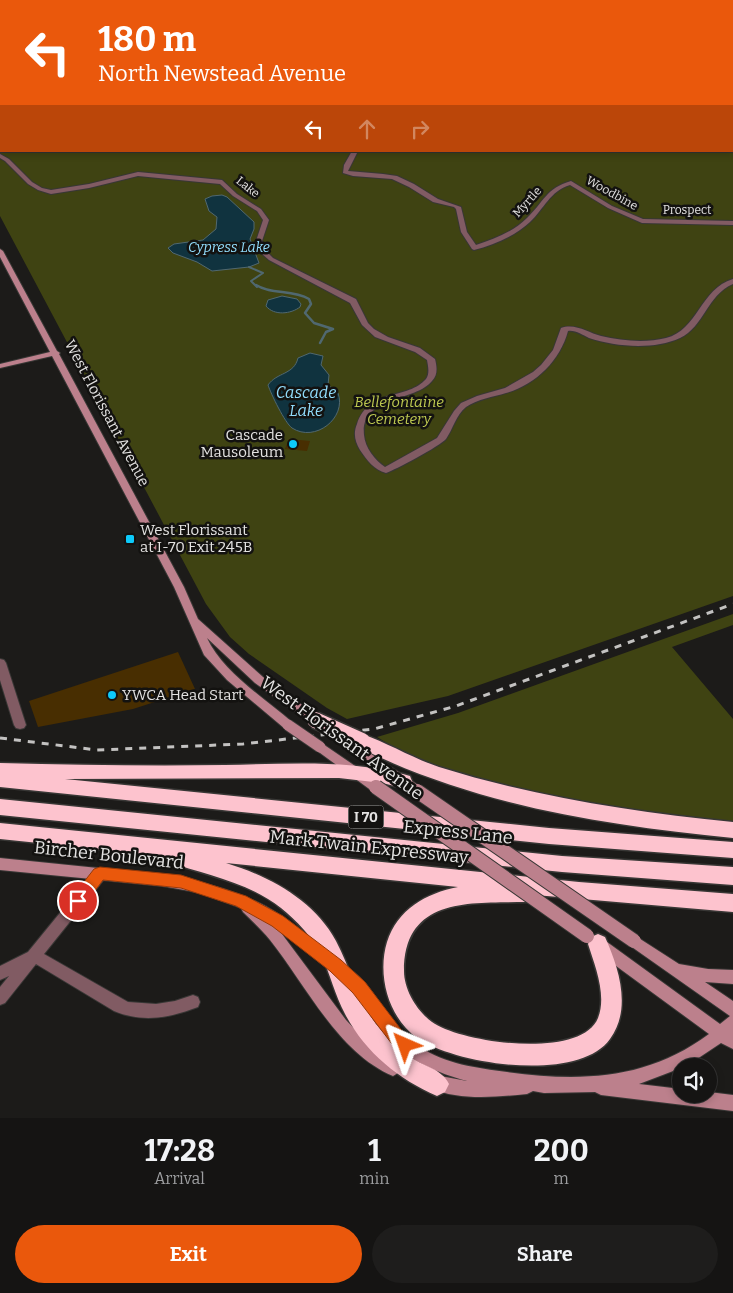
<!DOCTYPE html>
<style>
:root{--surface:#151413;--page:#1e1d1c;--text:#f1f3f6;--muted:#9d9ea0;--line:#343333;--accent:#ea580c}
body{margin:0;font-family:Bitter,serif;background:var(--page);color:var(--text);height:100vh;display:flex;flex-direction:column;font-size:19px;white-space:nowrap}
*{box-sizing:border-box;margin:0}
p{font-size:16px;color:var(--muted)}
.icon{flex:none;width:28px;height:28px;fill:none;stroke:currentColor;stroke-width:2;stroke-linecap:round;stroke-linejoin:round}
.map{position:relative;height:1118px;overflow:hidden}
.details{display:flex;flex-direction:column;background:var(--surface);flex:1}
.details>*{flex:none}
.hud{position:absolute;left:0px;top:0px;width:734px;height:152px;box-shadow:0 2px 8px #0003,0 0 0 1px var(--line);background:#ea580c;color:#fff;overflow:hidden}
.fabs{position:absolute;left:672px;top:1058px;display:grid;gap:10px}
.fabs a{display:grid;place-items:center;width:45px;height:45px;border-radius:50%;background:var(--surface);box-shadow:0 2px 8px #0003,0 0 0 1px var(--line);font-size:25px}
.pin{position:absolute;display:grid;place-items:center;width:42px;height:42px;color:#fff;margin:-21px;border:2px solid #fff;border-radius:50%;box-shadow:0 1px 5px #0007}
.me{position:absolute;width:55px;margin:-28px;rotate:317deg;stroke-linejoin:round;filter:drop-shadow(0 0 4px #0008)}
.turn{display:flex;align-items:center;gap:18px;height:105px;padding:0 15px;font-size:22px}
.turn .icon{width:65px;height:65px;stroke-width:2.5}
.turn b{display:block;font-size:35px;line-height:42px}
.lanes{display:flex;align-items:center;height:48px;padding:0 15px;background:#0003;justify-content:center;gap:25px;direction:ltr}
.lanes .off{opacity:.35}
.eta{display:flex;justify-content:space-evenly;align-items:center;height:85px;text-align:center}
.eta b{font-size:30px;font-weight:700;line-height:35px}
.action{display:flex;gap:10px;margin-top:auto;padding:10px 15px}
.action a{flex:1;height:58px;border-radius:30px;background:var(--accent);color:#fff;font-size:20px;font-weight:700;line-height:58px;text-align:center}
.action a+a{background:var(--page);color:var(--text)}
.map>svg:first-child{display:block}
.green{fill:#3f4312}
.water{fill:#10333f;stroke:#506870}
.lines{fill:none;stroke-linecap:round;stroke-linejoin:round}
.stream-far1{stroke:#506870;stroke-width:2}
.stream{stroke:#506870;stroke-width:2.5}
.building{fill:#482e01}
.street-casing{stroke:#383735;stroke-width:2}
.secondary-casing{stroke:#383735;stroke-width:2}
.highway-casing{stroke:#383735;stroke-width:3}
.street{fill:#815b63;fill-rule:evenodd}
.secondary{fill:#bc808c;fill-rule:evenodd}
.highway{fill:#fdc3ce;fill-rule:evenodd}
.rail{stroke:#c3c2c1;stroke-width:3;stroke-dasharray:7 7;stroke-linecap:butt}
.secondary-bridge-far1-casing{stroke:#383735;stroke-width:13;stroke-linecap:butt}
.secondary-bridge-casing{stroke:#383735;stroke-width:16;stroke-linecap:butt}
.highway-bridge-casing{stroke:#383735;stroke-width:19;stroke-linecap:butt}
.secondary-bridge-far1{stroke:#bc808c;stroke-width:11}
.secondary-bridge{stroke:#bc808c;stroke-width:14}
.highway-bridge{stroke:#fdc3ce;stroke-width:16}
.route{fill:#ea580c;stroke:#983908}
.poi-dot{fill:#0dcafa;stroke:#131210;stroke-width:2}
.labels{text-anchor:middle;stroke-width:5;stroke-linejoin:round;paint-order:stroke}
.far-street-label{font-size:12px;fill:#e4e3e2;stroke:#131210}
.far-water-label{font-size:14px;font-style:italic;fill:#91dcfb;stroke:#131210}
.shield{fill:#131210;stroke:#a5a4a3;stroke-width:1}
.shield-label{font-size:14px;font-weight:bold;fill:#e4e3e2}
.park-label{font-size:15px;font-style:italic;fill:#bdc850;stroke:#131210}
.street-label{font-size:15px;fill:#e4e3e2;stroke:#131210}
.poi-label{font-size:15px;fill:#e4e3e2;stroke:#131210;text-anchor:start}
.water-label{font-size:16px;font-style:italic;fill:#91dcfb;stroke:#131210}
.near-street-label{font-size:18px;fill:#e4e3e2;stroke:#131210}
</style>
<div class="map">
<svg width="733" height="1118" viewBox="0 0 733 1118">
<rect width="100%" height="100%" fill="#1c1b19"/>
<path class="green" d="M 153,0 L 620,0 L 622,1 L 144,1 Z
M 0,20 L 1,151 L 732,151 L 733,80 L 733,596 L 448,696 L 347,719 L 327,708 L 249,654 L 230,637 L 206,604 L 0,216 Z
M 733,614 L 733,625 L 672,647 L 733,719 L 733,826 L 598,807 L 452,774 L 403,753 L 377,737 L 458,713 Z"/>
<path class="water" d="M 222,195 L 227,197 L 254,222 L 254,229 L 250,239 L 259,263 L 249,267 L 212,271 L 197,262 L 173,253 L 168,248 L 174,244 L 203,240 L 216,229 L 217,217 L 209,211 L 205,199 L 212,196 Z
M 282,296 L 297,299 L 301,304 L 300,307 C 291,314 274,316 266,306 L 268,300 Z
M 310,353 L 323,356 L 321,365 L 329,375 L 328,385 L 338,393 C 347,418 315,443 292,428 C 285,423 271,394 268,385 C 277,372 294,375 298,358 Z"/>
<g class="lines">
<path class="stream-far1" d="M 249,267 L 263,273 L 251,281 L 257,287"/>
<path class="stream" d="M 256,285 C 272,295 292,289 309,299 L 311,304 L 305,313 L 314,323 L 333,329 L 326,332 L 320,343"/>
</g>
<path class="building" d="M 289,439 L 310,441 L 307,451 L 285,449 Z
M 178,652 L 195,689 L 133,709 L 38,727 L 29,701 Z"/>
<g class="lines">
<defs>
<path id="street" d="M 0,16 L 1,16 L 1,18 L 0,18 Z
M 732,17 L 733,17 L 733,19 L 732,19 Z
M 1,138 L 1,142 L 0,143 L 0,139 Z
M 352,151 L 358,151 L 348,171 L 383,174 L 397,176 L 414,184 L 438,199 L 461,207 L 467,232 L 476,245 C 494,239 513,232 527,218 C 544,202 546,188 571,181 L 612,206 L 643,219 L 733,221 L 733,225 L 642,223 L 608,208 L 570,185 C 550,191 544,209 530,222 C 515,236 494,245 474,250 L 472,249 L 461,232 L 456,209 L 454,207 L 433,202 L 409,187 L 392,179 L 353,176 L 343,173 L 344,165 Z
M 0,154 L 9,159 L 32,182 L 42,188 L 51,190 L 89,184 L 138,172 L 222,180 L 237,194 L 261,209 L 269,220 L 262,241 L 267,252 L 273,258 L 356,299 L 368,323 L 374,329 L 388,337 L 420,348 L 435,359 C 437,367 438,375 432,381 C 415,402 360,396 364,435 C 365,448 375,460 385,467 L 437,438 L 454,411 L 461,403 L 477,396 L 505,388 L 533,372 L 541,365 L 553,350 L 561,328 C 576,323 588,333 601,336 C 622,341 646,343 666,338 C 698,330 700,289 733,279 L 733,284 C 707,295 704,327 680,338 C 654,350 616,347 589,338 C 582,335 576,330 568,331 C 560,361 535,385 506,393 C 493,397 478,399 466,407 C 456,415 453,429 446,439 C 440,446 395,470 386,473 C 374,470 367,460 360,450 C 355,442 353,433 357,424 C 369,388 408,400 426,379 C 430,373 428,366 427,360 L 415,352 L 375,337 L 362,325 L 350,303 L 269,260 L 261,253 L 256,241 L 263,220 L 257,211 L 233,196 L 220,184 L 138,176 L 89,188 L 51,194 L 38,190 L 28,184 L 5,161 L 0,158 Z
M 0,659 L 4,660 L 6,663 L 26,725 L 24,728 L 20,729 L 16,728 L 14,725 L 0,680 Z
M 100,868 L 105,870 L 107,874 L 105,878 L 44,954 L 128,1002 L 156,1004 L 175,1001 L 193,995 L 198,997 L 200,1002 L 198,1007 C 169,1018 143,1023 114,1011 L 36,964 L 5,1003 L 0,1005 L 0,987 L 9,976 L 0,980 L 0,966 L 28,952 L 95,870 Z"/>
<path id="secondary" d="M 627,0 L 632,0 L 633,1 L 628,1 Z
M 732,72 L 733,72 L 733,76 L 732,75 Z
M 0,249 L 3,251 L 57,351 L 60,353 L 59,354 L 184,587 L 198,619 L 263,677 L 319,717 L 321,720 L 319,723 L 315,724 L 311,723 L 255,683 L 207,638 C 222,671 264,698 292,722 L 294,725 L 292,728 L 288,729 L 284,728 L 227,680 L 204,655 L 174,587 L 52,356 L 0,368 L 0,364 L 50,352 L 0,257 Z
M 347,738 L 421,787 L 423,791 L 421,795 L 417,796 L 413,795 L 343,746 L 341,743 L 343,740 Z
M 320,742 L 380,783 L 382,787 L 380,791 L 376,792 L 372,791 L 316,750 L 314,747 L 316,744 Z
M 0,858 C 33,861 65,865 98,868 C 157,873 214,879 267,907 C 292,921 314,941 337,958 L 339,963 L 337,968 L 332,970 L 327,968 L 279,930 L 346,1020 L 364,1039 L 381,1053 L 398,1063 L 401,1068 L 398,1073 L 393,1076 C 338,1053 306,985 270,940 C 262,930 252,921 243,912 L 241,908 L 201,893 L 162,886 L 0,870 Z
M 634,935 L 679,964 L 708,969 L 733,970 L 733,984 L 705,982 L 733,1001 L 733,1049 L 721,1043 L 691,1063 L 681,1066 L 681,1068 L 639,1084 L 681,1089 L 681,1094 L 709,1094 L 709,1092 L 733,1095 L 733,1111 L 601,1095 L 595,1092 L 544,1093 L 533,1091 L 527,1094 C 495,1097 460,1101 430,1088 L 427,1083 L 430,1078 L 435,1075 L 467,1081 C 438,1073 408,1061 387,1037 C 377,1026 370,1012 360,1000 C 353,992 342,984 338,974 L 340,969 L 345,967 C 364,975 380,1005 392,1021 C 400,1031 410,1039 420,1047 C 445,1064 477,1068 507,1072 C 581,1082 647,1080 709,1034 L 597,952 L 595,947 L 597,942 L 602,941 L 607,942 L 720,1024 L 730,1016 L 629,945 L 627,941 L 629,937 Z"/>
<path id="highway" d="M 362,734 C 388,743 412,758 439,767 C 535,797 633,812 733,822 L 733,838 C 604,825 473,805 356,746 L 353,741 L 356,736 Z
M 0,763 C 75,765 150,766 225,765 C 285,764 344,759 403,774 L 410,776 L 412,781 L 410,786 L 403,788 L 382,783 L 339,778 L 65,779 L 549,828 L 733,842 L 733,858 L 549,844 L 0,787 Z
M 0,799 L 562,856 L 733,867 L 733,885 L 562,872 L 0,815 Z
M 0,823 L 579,882 L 733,894 L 733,912 L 535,895 L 533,899 L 526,902 C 472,903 404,896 404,971 C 404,990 417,1011 432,1022 C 461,1043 581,1060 598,1018 C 607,995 595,966 588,944 L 591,937 L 598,934 L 605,937 C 619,968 632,1009 610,1039 C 579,1083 456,1065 417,1038 C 388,1017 377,975 387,942 C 397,910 426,893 458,887 L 226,863 C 269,876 314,900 336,941 C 352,971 358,1004 381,1030 C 390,1039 402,1051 412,1058 C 425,1067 442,1069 449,1084 L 445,1092 L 437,1096 C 398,1079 365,1052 345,1014 C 335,995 330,974 321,954 C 313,938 296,920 281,908 C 249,882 205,875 166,861 L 164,856 L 0,839 Z"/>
</defs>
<use href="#street" class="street-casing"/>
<use href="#secondary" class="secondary-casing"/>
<use href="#highway" class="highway-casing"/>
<use href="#street" class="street"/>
<use href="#secondary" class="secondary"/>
<use href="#highway" class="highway"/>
<path class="rail" d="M 0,738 L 97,750 L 243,744 L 374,729 L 456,706 L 733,604"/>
<defs>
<path id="secondary-bridge-far1" d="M 288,725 L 320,747"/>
<path id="secondary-bridge" d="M 376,787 L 587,936
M 417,791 L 634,941"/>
<path id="highway-bridge" d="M 315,720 L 362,741"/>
</defs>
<use href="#secondary-bridge-far1" class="secondary-bridge-far1-casing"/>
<use href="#secondary-bridge" class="secondary-bridge-casing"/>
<use href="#highway-bridge" class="highway-bridge-casing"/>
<use href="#secondary-bridge-far1" class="secondary-bridge-far1"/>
<use href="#secondary-bridge" class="secondary-bridge"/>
<use href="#highway-bridge" class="highway-bridge"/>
</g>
<path class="route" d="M 100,867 L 181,875 L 246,896 L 283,916 L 341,960 L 365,982 L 403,1032 L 411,1039 L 414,1045 L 411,1051 L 405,1053 L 392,1044 L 353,993 L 330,971 L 272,926 L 236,906 L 181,888 L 103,880 L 84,906 L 78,908 L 73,906 L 70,901 L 73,896 L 94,869 Z"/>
<g class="poi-dot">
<circle cx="293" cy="444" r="5"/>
<rect x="125" y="534" width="10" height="10" rx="2.5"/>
<circle cx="112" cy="695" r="5"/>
</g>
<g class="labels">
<g class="far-street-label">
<text transform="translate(248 187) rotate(38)" y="4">Lake</text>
<text transform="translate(612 193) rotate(29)" y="4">Woodbine</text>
<text transform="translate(527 202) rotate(-48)" y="4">Myrtle</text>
<text x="687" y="214">Prospect</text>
</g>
<g class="far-water-label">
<text x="229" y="252">Cypress Lake</text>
</g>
<rect class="shield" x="348.5" y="805.5" width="35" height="23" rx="4"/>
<g class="shield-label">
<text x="366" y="822">I 70</text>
</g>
<g class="park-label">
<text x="399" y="407">Bellefontaine<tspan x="399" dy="17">Cemetery</tspan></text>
</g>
<g class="street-label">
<text transform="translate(107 413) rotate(62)" y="5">West Florissant Avenue</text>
</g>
<g class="poi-label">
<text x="283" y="440" text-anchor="end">Cascade<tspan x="283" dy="17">Mausoleum</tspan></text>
<text x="140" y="535">West Florissant<tspan x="140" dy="17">at I-70 Exit 245B</tspan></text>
<text x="122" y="700">YWCA Head Start</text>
</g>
<g class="water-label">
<text x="306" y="398">Cascade<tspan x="306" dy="18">Lake</tspan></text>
</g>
<g class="near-street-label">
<text transform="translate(342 738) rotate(36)" y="6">West Florissant Avenue</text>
<text transform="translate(458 832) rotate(6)" y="6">Express Lane</text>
<text transform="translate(369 847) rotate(6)" y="6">Mark Twain Expressway</text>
<text transform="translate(109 855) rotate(6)" y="6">Bircher Boulevard</text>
</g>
</g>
</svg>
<div class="fabs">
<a><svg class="icon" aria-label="sound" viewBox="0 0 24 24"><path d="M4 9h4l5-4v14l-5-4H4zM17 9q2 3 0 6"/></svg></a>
</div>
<div class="pin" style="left:78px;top:901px;background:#d93025"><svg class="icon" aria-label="arrive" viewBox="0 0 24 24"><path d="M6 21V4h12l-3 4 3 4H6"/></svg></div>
<svg class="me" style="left:405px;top:1045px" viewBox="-20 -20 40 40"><path d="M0-17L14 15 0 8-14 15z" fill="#ea580c" stroke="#fff" stroke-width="4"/></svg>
<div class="hud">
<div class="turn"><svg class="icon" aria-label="left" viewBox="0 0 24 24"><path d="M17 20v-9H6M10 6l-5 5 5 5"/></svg><div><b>180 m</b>North Newstead Avenue</div></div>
<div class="lanes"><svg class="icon" aria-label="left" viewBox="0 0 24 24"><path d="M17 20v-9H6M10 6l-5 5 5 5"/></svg><svg class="icon off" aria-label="ahead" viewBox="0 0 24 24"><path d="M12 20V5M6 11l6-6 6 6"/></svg><svg class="icon off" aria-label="right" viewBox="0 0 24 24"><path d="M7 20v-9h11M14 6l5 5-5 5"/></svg></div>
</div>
</div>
<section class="details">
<div class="eta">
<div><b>17:28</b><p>Arrival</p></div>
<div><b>1</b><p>min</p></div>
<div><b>200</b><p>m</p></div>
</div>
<div class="action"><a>Exit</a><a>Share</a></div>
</section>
